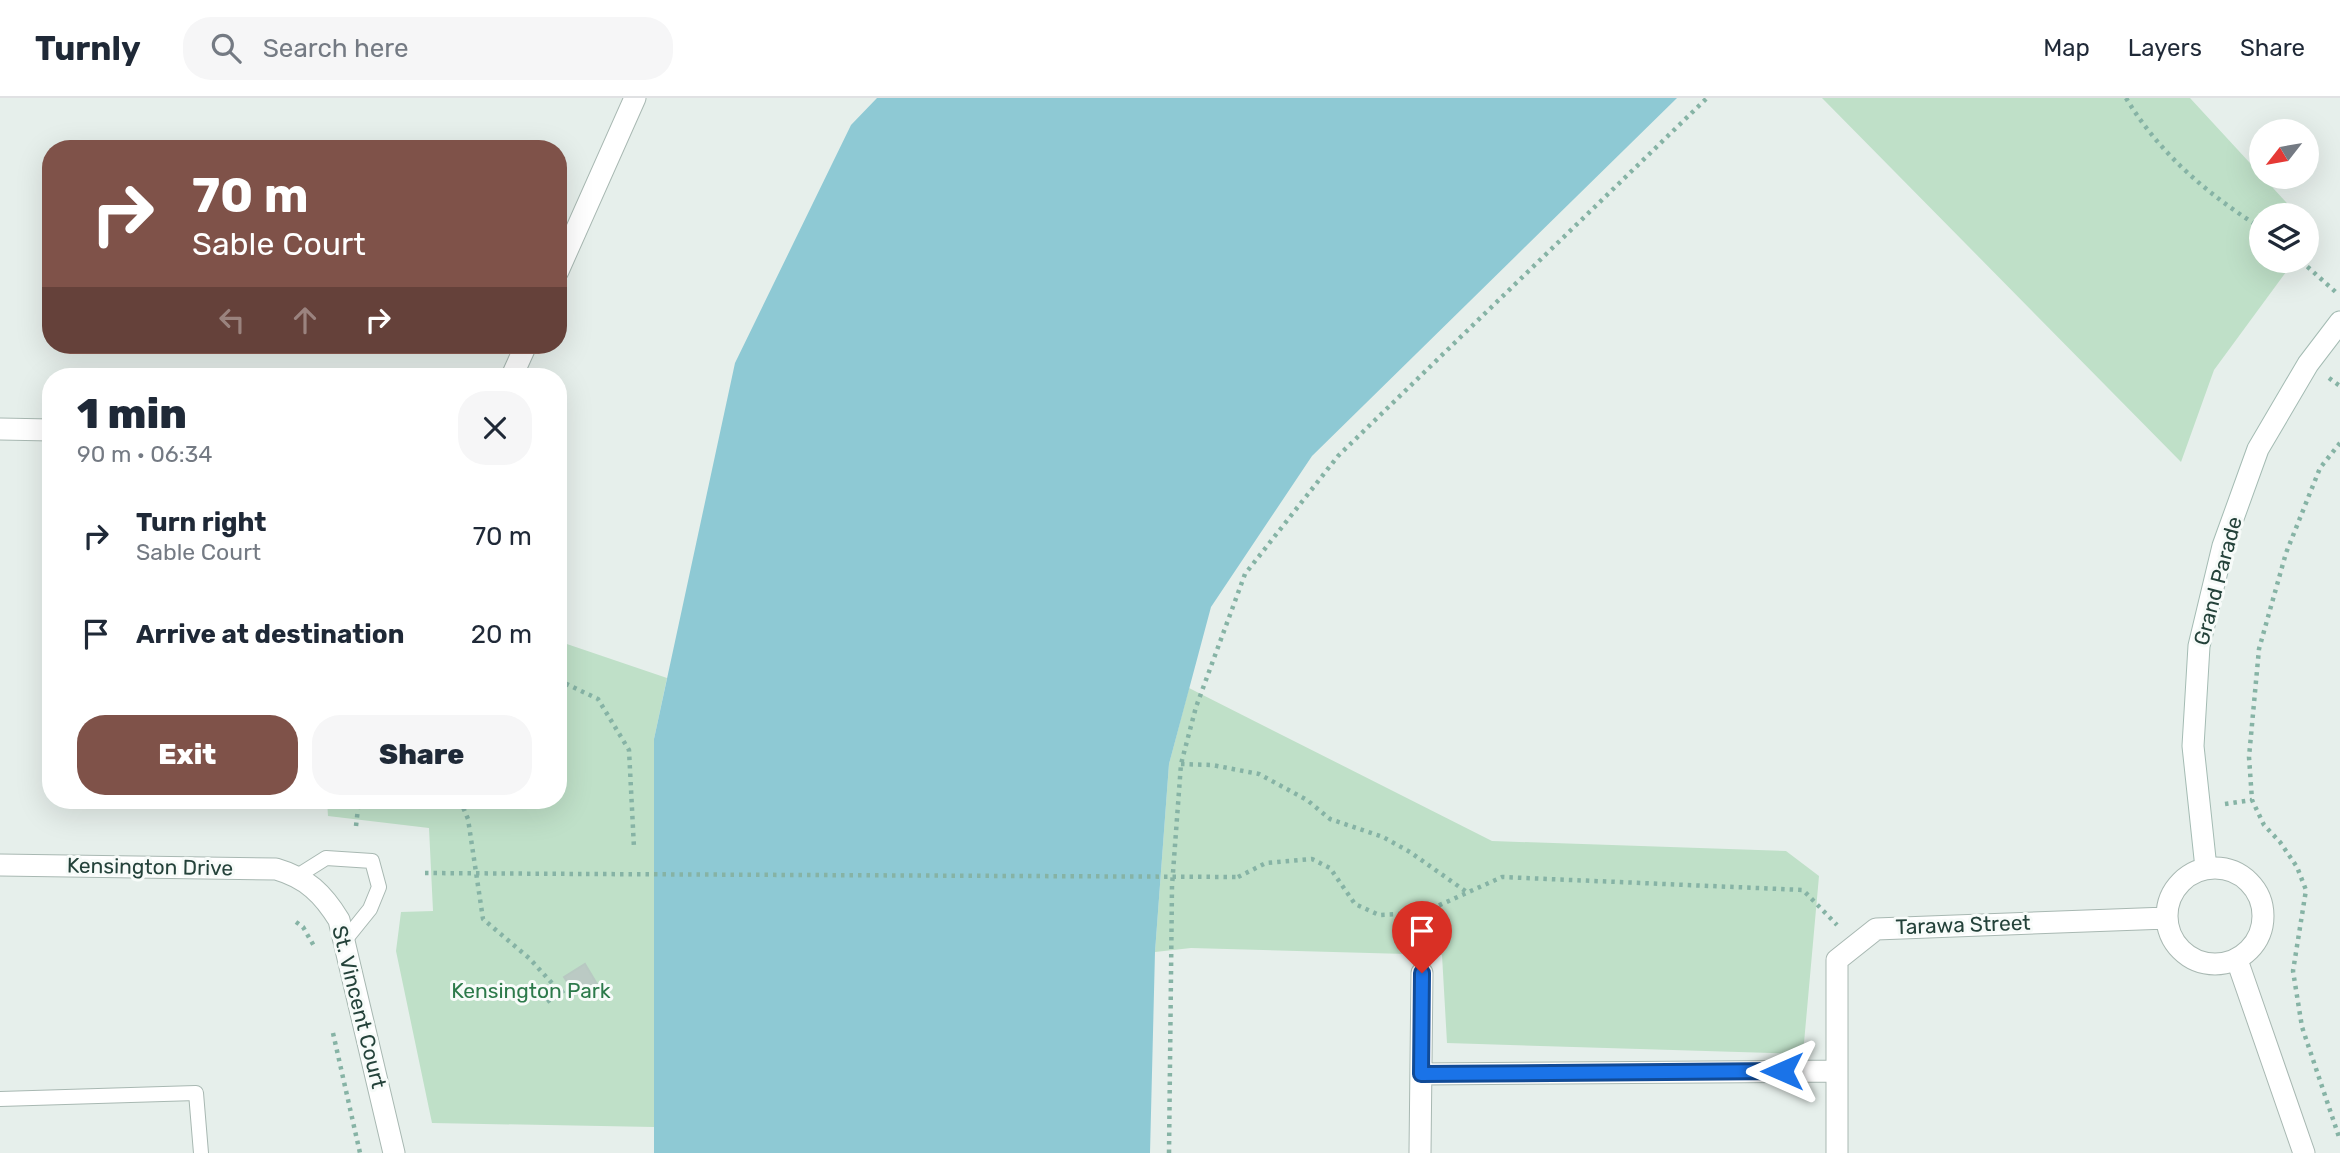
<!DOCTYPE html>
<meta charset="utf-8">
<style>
:root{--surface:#fff;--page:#f6f6f7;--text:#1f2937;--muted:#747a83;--line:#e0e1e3;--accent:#7f5249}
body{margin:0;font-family:Rubik,sans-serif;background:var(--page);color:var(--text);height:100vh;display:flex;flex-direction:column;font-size:26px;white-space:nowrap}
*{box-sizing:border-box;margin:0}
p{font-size:23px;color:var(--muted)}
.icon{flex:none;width:38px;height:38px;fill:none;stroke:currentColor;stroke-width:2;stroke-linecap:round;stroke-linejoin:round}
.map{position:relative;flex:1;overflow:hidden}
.sheet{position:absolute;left:42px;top:270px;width:525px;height:441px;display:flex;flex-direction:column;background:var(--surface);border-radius:28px;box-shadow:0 7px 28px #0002}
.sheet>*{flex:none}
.top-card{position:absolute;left:42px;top:42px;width:525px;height:214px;border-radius:28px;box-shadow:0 7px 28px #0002;background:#7f5249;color:#fff;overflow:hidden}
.needle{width:46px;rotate:239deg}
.controls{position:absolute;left:2249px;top:21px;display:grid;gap:14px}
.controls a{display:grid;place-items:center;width:70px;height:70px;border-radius:50%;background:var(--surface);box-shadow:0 7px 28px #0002;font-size:35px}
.pin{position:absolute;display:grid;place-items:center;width:60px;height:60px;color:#fff;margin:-72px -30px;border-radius:50% 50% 50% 0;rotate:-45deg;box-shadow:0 0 7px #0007}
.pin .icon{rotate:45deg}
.me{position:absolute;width:77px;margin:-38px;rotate:270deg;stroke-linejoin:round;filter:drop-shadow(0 0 5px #0008)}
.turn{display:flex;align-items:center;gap:24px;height:147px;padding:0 35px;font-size:32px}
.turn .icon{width:91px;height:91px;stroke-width:2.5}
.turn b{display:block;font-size:49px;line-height:60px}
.lanes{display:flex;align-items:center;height:66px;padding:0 35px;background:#0003;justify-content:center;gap:35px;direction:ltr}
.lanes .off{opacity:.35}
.round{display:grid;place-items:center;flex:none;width:74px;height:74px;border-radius:28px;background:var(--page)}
.headline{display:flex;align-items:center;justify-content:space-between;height:119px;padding:0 35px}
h1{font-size:42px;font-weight:800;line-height:52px}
.button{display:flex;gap:14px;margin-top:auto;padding:14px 35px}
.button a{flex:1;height:80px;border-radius:28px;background:var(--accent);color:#fff;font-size:28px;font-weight:800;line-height:80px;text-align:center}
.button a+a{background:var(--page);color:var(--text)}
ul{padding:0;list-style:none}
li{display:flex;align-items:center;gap:21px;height:98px;padding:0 35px}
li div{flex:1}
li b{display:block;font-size:26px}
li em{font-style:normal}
header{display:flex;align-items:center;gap:42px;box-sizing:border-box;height:98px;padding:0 35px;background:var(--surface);border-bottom:2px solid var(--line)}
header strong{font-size:33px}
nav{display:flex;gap:38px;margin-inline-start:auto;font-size:24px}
.search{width:490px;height:63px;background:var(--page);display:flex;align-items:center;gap:18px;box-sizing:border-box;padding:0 24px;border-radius:28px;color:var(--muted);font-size:26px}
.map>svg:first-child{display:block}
.green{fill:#bfe0c8}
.water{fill:#8ec9d4}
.building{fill:#bbcac4;stroke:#b8c9c2;stroke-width:2}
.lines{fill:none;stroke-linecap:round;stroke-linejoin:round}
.lane-casing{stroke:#a8b8b2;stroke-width:16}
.street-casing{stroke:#a8b8b2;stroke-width:23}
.secondary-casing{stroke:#a4bbb3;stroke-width:23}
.path{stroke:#86b3a5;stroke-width:4.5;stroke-dasharray:3.5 5;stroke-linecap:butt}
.lane{stroke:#fff;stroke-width:14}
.street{stroke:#fff;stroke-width:21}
.secondary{stroke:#fff;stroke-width:21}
.path-bridge{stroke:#86b3a5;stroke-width:4.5;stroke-dasharray:3.5 5;stroke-linecap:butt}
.route-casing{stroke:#114b97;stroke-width:18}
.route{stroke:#1a73e8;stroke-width:12}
.labels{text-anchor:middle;stroke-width:6;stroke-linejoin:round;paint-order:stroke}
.street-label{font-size:21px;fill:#24423a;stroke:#f7fbf9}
.park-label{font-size:21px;fill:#2d7a4b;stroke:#f7fbf9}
</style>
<header>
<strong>Turnly</strong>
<div class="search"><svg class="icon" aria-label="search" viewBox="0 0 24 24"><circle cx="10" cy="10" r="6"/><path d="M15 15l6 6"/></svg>Search here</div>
<nav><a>Map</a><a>Layers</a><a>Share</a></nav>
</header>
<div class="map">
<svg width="2340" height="1055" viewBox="0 0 2340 1055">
<rect width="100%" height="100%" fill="#e6efeb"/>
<path class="green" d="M 1822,0 L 2190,0 L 2298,117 L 2261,117 L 2261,163 L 2294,163 L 2214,272 L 2181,364 Z
M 558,543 L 667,580 L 654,641 L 654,1029 L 432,1025 L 396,853 L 401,814 L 433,813 L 429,730 L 328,718 L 327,702 L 558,702 Z
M 1189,590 L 1492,743 L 1786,753 L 1819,778 L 1803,956 L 1447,945 L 1442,857 L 1191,850 L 1155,854 L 1169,666 Z"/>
<path class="water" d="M 877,0 L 1677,0 L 1312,358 L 1211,509 L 1169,666 L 1155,854 L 1150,1055 L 654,1055 L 654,641 L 735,265 L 851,27 Z"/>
<path class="building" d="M 585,866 L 597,886 L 575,896 L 564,879 Z"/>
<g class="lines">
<defs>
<path id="lane" d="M 299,777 L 326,760 L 372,763 L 379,789 L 370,811 L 345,842
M 0,1001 L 196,995 L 201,1055"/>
<path id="street" d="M 558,173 L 635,0
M 512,278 L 526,247
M 0,331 L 51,332
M 0,767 L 276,771 C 307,780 323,796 339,822 L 394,1055
M2167 818a48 48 0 1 1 96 0a48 48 0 1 1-96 0Z
M 2237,862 L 2304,1055
M 1421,976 L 1837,973
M 1420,1055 L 1422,875
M 1837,1055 L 1837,862 L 1876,831 L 2167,820"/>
<path id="secondary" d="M 2206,770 L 2193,648 L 2199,548 L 2223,448 L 2258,351 L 2308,266 L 2340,224"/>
</defs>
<use href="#lane" class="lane-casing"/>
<use href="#street" class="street-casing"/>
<use href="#secondary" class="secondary-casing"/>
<path class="path" d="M 2126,0 C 2159,55 2207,96 2261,130
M 2301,163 L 2339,197
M 2329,280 L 2340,288
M 2340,345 L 2320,370 L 2286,455 L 2259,551 L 2249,659 L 2252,702 L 2264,727 L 2280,744 L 2297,769 L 2306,792 L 2293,873 L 2302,929 L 2340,1042
M 558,582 L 598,601 L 629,652 L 634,750
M 1181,666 L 1212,667 L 1259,676 L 1307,702 L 1330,721 L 1383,739 L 1410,754 L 1468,795
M 460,702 L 468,721 L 483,821 L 530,861 L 560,894
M 2225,706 L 2252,702
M 356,728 L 359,702
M 425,775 L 586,776
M 1238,779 L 1266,765 L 1312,761 L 1330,770 L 1355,806 L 1379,817 L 1422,815 L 1502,779 L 1803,792 L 1837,827
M 296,824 L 303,829 L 314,848
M 547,904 L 570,888
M 333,935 L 360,1055
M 1169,1055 L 1172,788 L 1181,666 L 1196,609 L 1245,476 L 1338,358 L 1707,0"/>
<use href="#lane" class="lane"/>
<use href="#street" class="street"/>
<use href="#secondary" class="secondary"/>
<path class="path-bridge" d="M 586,776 L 1238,779"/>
</g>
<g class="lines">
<defs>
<path id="route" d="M 1422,875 L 1421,976 L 1782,973"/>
</defs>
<use href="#route" class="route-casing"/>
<use href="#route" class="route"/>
</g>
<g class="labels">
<g class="street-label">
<text transform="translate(2218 483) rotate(-75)" y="7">Grand Parade</text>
<text transform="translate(150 769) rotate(1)" y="7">Kensington Drive</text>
<text transform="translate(1963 827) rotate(-2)" y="7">Tarawa Street</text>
<text transform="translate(359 909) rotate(76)" y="7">St. Vincent Court</text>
</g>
<g class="park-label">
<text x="531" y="900">Kensington Park</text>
</g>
</g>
</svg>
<div class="controls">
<a><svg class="needle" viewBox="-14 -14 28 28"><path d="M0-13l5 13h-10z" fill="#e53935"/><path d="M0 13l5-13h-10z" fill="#747a83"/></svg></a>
<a><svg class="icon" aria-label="layers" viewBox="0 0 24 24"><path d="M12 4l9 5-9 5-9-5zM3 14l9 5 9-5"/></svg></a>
</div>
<div class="pin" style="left:1422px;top:875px;background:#d93025"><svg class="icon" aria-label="arrive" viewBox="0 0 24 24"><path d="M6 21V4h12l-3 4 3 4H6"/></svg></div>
<svg class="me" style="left:1782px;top:973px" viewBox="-20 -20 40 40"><path d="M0-17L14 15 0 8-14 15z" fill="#1a73e8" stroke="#fff" stroke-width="4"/></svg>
<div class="top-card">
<div class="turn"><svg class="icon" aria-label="right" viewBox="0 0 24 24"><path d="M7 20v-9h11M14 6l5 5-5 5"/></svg><div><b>70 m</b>Sable Court</div></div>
<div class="lanes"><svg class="icon off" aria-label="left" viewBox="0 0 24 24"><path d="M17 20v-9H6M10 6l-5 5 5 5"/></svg><svg class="icon off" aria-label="ahead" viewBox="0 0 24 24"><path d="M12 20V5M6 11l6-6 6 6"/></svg><svg class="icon" aria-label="right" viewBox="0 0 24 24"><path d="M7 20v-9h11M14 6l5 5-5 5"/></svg></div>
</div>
<section class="sheet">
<div class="headline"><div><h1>1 min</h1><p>90 m · 06:34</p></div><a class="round"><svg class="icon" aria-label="close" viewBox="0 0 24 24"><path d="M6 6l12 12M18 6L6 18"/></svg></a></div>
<ul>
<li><svg class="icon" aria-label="right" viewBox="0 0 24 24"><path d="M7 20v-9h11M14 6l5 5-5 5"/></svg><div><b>Turn right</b><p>Sable Court</p></div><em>70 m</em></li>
<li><svg class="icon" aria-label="arrive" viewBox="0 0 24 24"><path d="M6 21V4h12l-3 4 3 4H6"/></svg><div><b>Arrive at destination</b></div><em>20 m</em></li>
</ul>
<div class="button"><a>Exit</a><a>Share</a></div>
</section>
</div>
